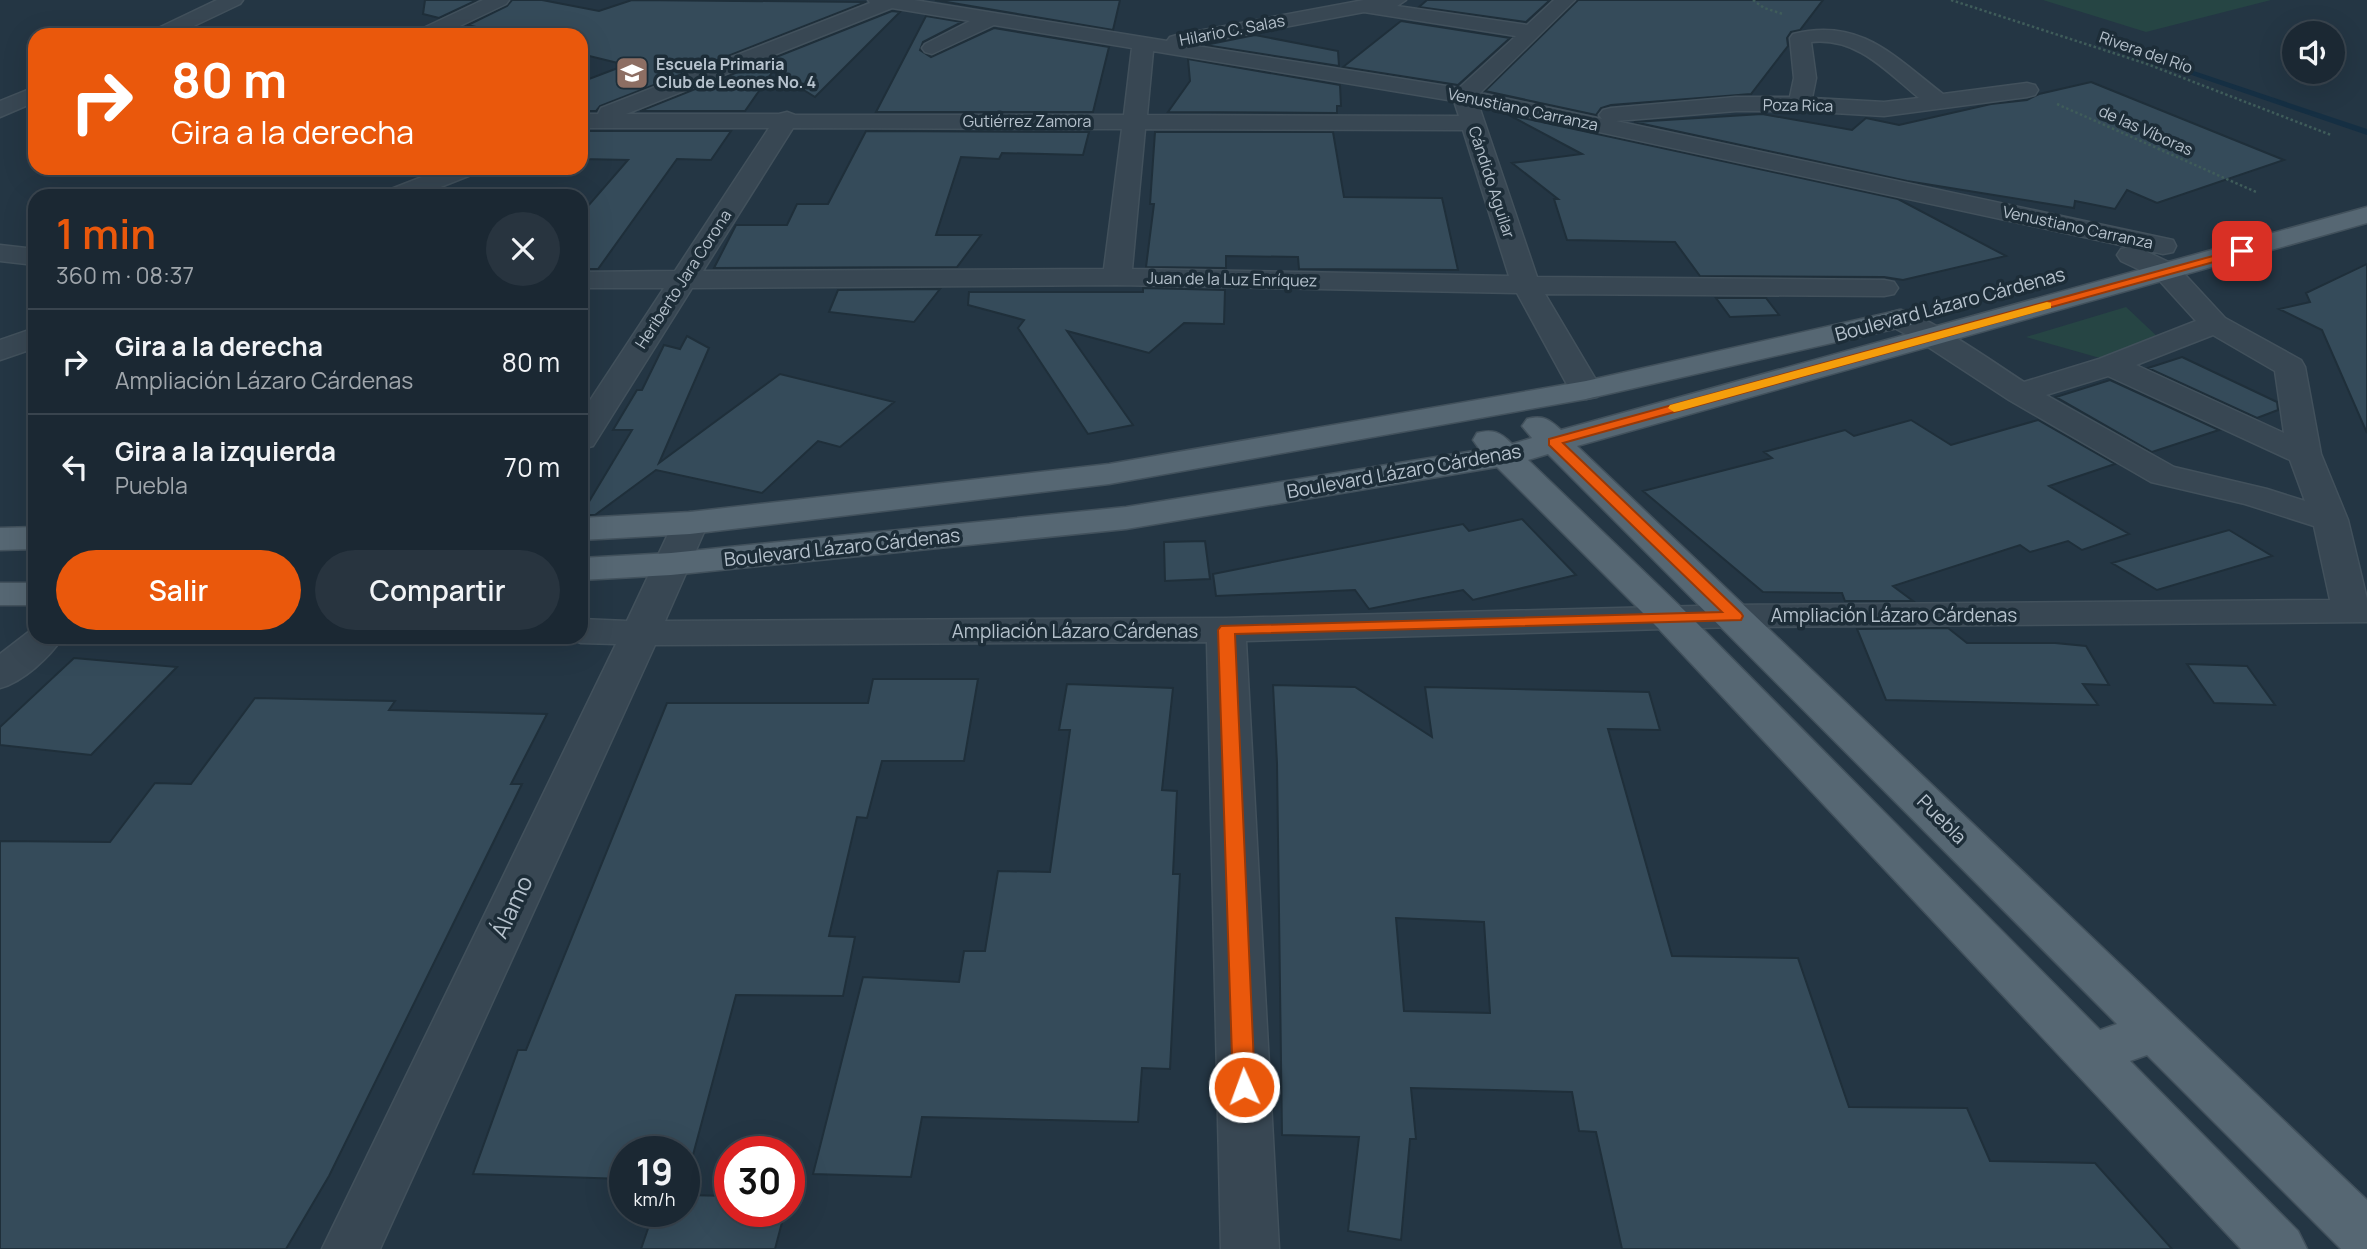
<!DOCTYPE html>
<html lang="es">
<meta charset="utf-8">
<style>
:root{--surface:#1b2833;--page:#28343f;--text:#f1f3f6;--muted:#a0a6ac;--line:#39444e;--accent:#ea580c}
body{margin:0;font-family:Manrope,sans-serif;background:var(--page);color:var(--text);height:100vh;display:flex;flex-direction:column;font-size:26px;white-space:nowrap}
*{box-sizing:border-box;margin:0}
p{font-size:23px;color:var(--muted)}
.icon{flex:none;width:38px;height:38px;fill:none;stroke:currentColor;stroke-width:2;stroke-linecap:round;stroke-linejoin:round}
.map{position:relative;flex:1;overflow:hidden}
.panel{position:absolute;left:28px;top:189px;width:560px;height:455px;display:flex;flex-direction:column;background:var(--surface);border-radius:21px;box-shadow:0 7px 28px #0002,0 0 0 2px var(--line)}
.panel>*{flex:none}
.banner{position:absolute;left:28px;top:28px;width:560px;height:147px;border-radius:21px;box-shadow:0 7px 28px #0002,0 0 0 2px var(--line);background:#ea580c;color:#fff;overflow:hidden}
.controls{position:absolute;left:2282px;top:21px;display:grid;gap:14px}
.controls a{display:grid;place-items:center;width:63px;height:63px;border-radius:50%;background:var(--surface);box-shadow:0 7px 28px #0002,0 0 0 2px var(--line);font-size:35px}
.speed{position:absolute;left:609px;top:1136px;display:flex;gap:14px;font-size:35px;font-weight:700;text-align:center}
.speed>*{display:grid;place-content:center;width:91px;height:91px;border-radius:50%;background:var(--surface);box-shadow:0 7px 28px #0002,0 0 0 2px var(--line);line-height:1}
.speed small{font-size:18px;font-weight:400}
.speed .limit{border:10px solid #d22;background:#fff;color:#111}
.pin{position:absolute;display:grid;place-items:center;width:60px;height:60px;color:#fff;margin:-30px;border-radius:14px;box-shadow:0 4px 10px #0006}
.me{position:absolute;width:77px;margin:-38px;rotate:358deg;stroke-linejoin:round;filter:drop-shadow(0 0 5px #0008)}
.turn{display:flex;align-items:center;gap:24px;height:147px;padding:0 28px;font-size:32px}
.turn .icon{width:91px;height:91px;stroke-width:2.5}
.turn b{display:block;font-size:49px;line-height:60px}
.round{display:grid;place-items:center;flex:none;width:74px;height:74px;border-radius:37px;background:var(--page)}
.headline{display:flex;align-items:center;justify-content:space-between;height:119px;padding:0 28px}
h1{font-size:42px;font-weight:600;line-height:52px;color:var(--accent)}
.primary-button{display:flex;gap:14px;margin-top:auto;padding:14px 28px}
.primary-button a{flex:1;height:80px;border-radius:42px;background:var(--accent);color:#fff;font-size:28px;font-weight:600;line-height:80px;text-align:center}
.primary-button a+a{background:var(--page);color:var(--text)}
ul{padding:0;list-style:none}
li{display:flex;align-items:center;gap:21px;height:105px;padding:0 28px;border-top:2px solid var(--line)}
li div{flex:1}
li b{display:block;font-size:26px}
li em{font-style:normal}
.map>svg:first-child{display:block}
.green{fill:#264544}
.lines{fill:none;stroke-linecap:round;stroke-linejoin:round}
.stream{fill:#152f43;fill-rule:evenodd}
.building{fill:#354b5a;stroke:#1f2f3a;stroke-width:2;fill-rule:evenodd}
.minor-casing{stroke:#42515c;stroke-width:3}
.major-casing{stroke:#42515c;stroke-width:3}
.path{stroke:#3f5c5a;stroke-width:2.5;stroke-dasharray:2.5 2.5;stroke-linecap:butt}
.minor{fill:#384753;fill-rule:evenodd}
.major{fill:#566773;fill-rule:evenodd}
.route{fill:#ea580c;stroke:#983908;stroke-width:2}
.slow{fill:#f59e0b}
.labels{text-anchor:middle;stroke-width:7;stroke-linejoin:round;paint-order:stroke}
.far-street-label{font-size:16px;fill:#b6c2cd;stroke:#1d2d38}
.far-poi-label{font-size:16px;font-weight:bold;fill:#b6c2cd;stroke:#1d2d38;text-anchor:start}
.street-label{font-size:19px;fill:#b6c2cd;stroke:#1d2d38}
.near-street-label{font-size:23px;fill:#b6c2cd;stroke:#1d2d38}
</style>
<div class="map">
<svg width="2367" height="1249" viewBox="0 0 2367 1249">
<rect width="100%" height="100%" fill="#243644"/>
<path class="green" d="M 2043,0 L 2271,0 L 2146,32 Z
M 2126,307 L 2162,341 L 2107,360 L 2026,337 Z"/>
<g class="lines">
<path class="stream" d="M 2107,42 L 2367,129 L 2367,135 L 2107,46 Z"/>
</g>
<path class="building" d="M 425,0 L 477,0 L 439,18 L 423,14 Z
M 512,0 L 542,0 L 599,11 L 632,0 L 866,2 L 600,106 L 596,111 L 581,111 L 581,82 L 626,65 L 581,54 L 581,35 L 507,35 L 468,25 L 507,6 Z
M 935,0 L 1120,0 L 1113,30 Z
M 1427,0 L 1550,0 L 1526,22 L 1419,7 Z
M 1578,0 L 1823,0 L 1800,30 L 1791,32 L 1787,38 L 1788,46 L 1751,94 L 1611,105 L 1601,108 L 1596,115 L 1485,91 Z
M 892,11 L 900,12 L 815,97 L 773,71 L 745,111 L 640,111 Z
M 926,16 L 962,22 L 923,42 L 920,50 L 931,57 L 994,28 L 1109,47 L 1093,112 L 876,112 Z
M 1401,21 L 1510,38 L 1458,85 L 1343,67 Z
M 1255,35 L 1338,51 L 1339,66 L 1205,45 Z
M 1188,59 L 1340,85 L 1341,106 L 1337,106 L 1337,113 L 1168,112 L 1190,81 Z
M 2091,82 L 2284,160 L 2157,203 L 2127,190 L 2115,209 L 2075,201 L 2074,208 L 1907,181 L 1634,122 L 1762,114 L 1852,130 L 1866,118 L 1899,125 L 1991,104 L 2027,100 L 2039,94 Z
M 1509,115 L 1898,199 L 2006,256 L 1903,280 L 1884,277 L 1700,276 L 1675,242 L 1567,240 L 1554,199 L 1558,199 L 1512,163 L 1582,154 Z
M 581,131 L 731,131 L 711,160 L 677,159 L 598,269 L 581,269 L 581,214 L 628,160 L 581,159 Z
M 866,131 L 1089,132 L 1083,155 L 1002,153 L 999,159 L 961,157 L 936,235 L 981,235 L 957,267 L 714,268 L 736,225 L 787,225 L 797,204 L 828,204 Z
M 1155,132 L 1333,132 L 1344,197 L 1442,198 L 1458,270 L 1299,269 L 1298,257 L 1226,256 L 1226,268 L 1146,267 L 1154,204 L 1150,204 Z
M 2367,264 L 2367,433 L 2322,330 L 2279,309 L 2310,302 L 2306,293 Z
M 1143,288 L 1225,290 L 1224,324 L 1184,323 L 1149,353 L 1067,331 L 1133,425 L 1088,434 L 1018,328 L 1024,320 L 968,305 L 969,292 L 1143,292 Z
M 940,289 L 914,322 L 829,312 L 838,290 Z
M 1716,298 L 1766,298 L 1779,315 L 1730,317 Z
M 687,336 L 709,348 L 659,463 L 780,374 L 894,402 L 840,447 L 818,441 L 762,493 L 656,470 L 595,515 L 581,515 L 632,430 L 613,430 L 637,390 L 642,390 L 664,345 L 680,349 Z
M 2182,357 L 2277,402 L 2278,410 L 2257,418 L 2148,368 Z
M 2110,380 L 2219,430 L 2152,452 L 2056,397 Z
M 1911,420 L 1951,445 L 2038,420 L 2115,464 L 2049,486 L 2129,534 L 2082,550 L 2068,541 L 2030,552 L 2020,545 L 1893,586 L 1913,601 L 1845,601 L 1842,593 L 1763,592 L 1643,491 L 1772,458 L 1764,452 L 1845,430 L 1854,436 Z
M 1522,519 L 1576,575 L 1473,600 L 1463,590 L 1369,609 L 1355,590 L 1216,596 L 1213,574 L 1463,524 L 1469,531 Z
M 2229,530 L 2272,556 L 2157,590 L 2112,563 Z
M 1205,541 L 1210,579 L 1165,581 L 1164,542 Z
M 1948,628 L 1967,643 L 2055,643 L 2086,646 L 2109,685 L 2083,684 L 2098,705 L 1886,700 L 1857,629 Z
M 74,658 L 177,667 L 91,755 L 0,745 L 0,727 Z
M 2187,664 L 2247,666 L 2275,705 L 2214,703 Z
M 873,679 L 978,679 L 964,761 L 882,761 L 867,818 L 857,817 L 829,936 L 855,937 L 843,996 L 736,995 L 686,1181 L 684,1152 L 625,1152 L 625,1179 L 473,1174 L 518,1050 L 526,1050 L 667,703 L 868,703 Z
M 1067,684 L 1173,688 L 1162,790 L 1177,791 L 1173,874 L 1180,874 L 1170,1069 L 1142,1068 L 1138,1122 L 922,1117 L 911,1177 L 813,1174 L 863,977 L 959,982 L 964,951 L 985,951 L 998,871 L 1050,872 L 1070,730 L 1059,730 Z
M 1273,685 L 1355,687 L 1432,737 L 1425,687 L 1649,692 L 1660,730 L 1608,729 L 1672,956 L 1798,958 L 1849,1107 L 1967,1108 L 1990,1161 L 2095,1163 L 2172,1249 L 1622,1249 L 1596,1132 L 1579,1131 L 1572,1092 L 1411,1088 L 1416,1139 L 1410,1139 L 1401,1240 L 1348,1231 L 1359,1137 L 1282,1135 L 1277,763 ZM 1396,918 L 1484,922 L 1490,1013 L 1404,1011 Z
M 255,698 L 395,701 L 389,710 L 547,714 L 511,784 L 522,784 L 329,1176 L 286,1249 L 0,1249 L 0,841 L 110,842 L 155,783 L 191,784 Z
M 684,1195 L 730,1196 L 730,1211 L 785,1211 L 775,1249 L 641,1249 L 654,1211 L 684,1211 Z"/>
<g class="lines">
<defs>
<path id="minor" d="M 217,0 L 243,0 L 240,4 L 175,35 L 149,35 L 152,31 Z
M 483,0 L 509,0 L 506,4 L 441,35 L 414,35 L 417,31 Z
M 868,0 L 914,0 L 1167,41 L 1170,37 L 1177,35 L 1364,0 L 1406,0 L 1397,6 L 1527,25 L 1554,0 L 1575,0 L 1480,93 L 1602,119 L 1599,115 L 1603,110 L 1611,108 L 1736,97 L 1790,97 L 1794,78 L 1790,38 L 1793,34 C 1860,17 1894,56 1943,94 L 2027,83 L 2035,85 L 2038,90 L 2035,95 L 2027,97 L 1884,116 L 1800,111 L 1736,111 L 1616,121 L 2173,240 L 2176,246 L 2173,252 L 2163,254 L 2141,249 L 2177,266 L 2225,318 L 2301,360 L 2305,367 L 2321,454 L 2348,520 L 2367,599 L 2367,622 L 1735,627 L 1246,641 L 1279,1249 L 1221,1249 L 1207,642 L 655,645 L 380,1249 L 322,1249 L 616,644 L 581,643 L 566,637 L 581,637 L 581,619 L 627,621 L 677,515 L 690,512 L 703,515 L 708,523 L 665,621 L 1226,618 L 1735,605 L 2330,600 L 2314,526 L 2245,504 L 2151,482 L 2009,400 L 1922,343 L 1889,325 L 1884,319 L 1889,313 C 1890,313 1898,310 1899,310 C 1921,311 2002,368 2024,382 L 2099,359 L 2196,321 L 2157,278 L 2121,261 L 2117,255 L 2121,249 L 2130,247 L 1479,106 L 1537,277 L 1884,280 L 1894,282 L 1898,288 L 1894,294 L 1884,296 L 1545,294 L 1602,390 L 1597,397 L 1586,399 L 1575,397 L 1570,390 L 1517,293 L 1117,285 L 692,288 L 593,446 L 581,449 L 581,414 L 664,288 L 581,288 L 581,272 L 675,271 L 769,128 L 581,128 L 581,114 L 598,114 L 601,108 L 870,3 ZM 892,8 L 970,21 L 925,44 L 922,48 L 925,52 L 932,54 L 994,25 L 1132,48 L 1124,115 L 795,115 L 787,112 L 779,114 L 626,114 ZM 1364,12 L 1516,36 L 1459,88 L 1190,45 ZM 1811,42 C 1857,37 1886,71 1919,98 L 1884,102 L 1812,98 L 1816,78 ZM 1153,51 L 1454,101 L 1459,116 L 1147,115 ZM 793,128 L 1122,129 L 1104,269 L 703,271 ZM 1145,129 L 1463,130 L 1509,276 L 1132,269 ZM 2213,335 L 2275,371 L 2284,433 L 2136,365 ZM 2108,376 L 2290,460 L 2305,501 L 2267,489 L 2174,467 L 2046,395 Z
M 35,87 L 35,102 L 0,117 L 0,101 Z
M 445,168 L 479,168 L 476,173 L 418,196 L 382,196 L 386,191 Z
M 0,245 L 35,249 L 35,265 L 0,261 Z
M 35,328 L 35,348 L 0,360 L 0,340 Z
M 35,627 L 35,637 L 63,637 C 50,657 23,682 0,688 L 0,654 Z"/>
<path id="major" d="M 2367,207 L 2367,223 L 1577,446 L 2367,1200 L 2367,1249 L 2341,1249 L 2147,1055 L 2130,1061 L 2298,1231 L 2307,1249 L 2241,1249 L 1658,628 L 1497,467 L 1126,529 L 671,575 L 581,580 L 581,558 L 671,553 L 1126,507 L 1480,450 L 1473,440 L 1477,433 C 1493,429 1500,432 1512,444 L 1532,438 L 1522,426 L 1527,419 C 1543,415 1549,419 1561,430 ZM 1548,454 L 2117,1024 L 2100,1030 L 1686,612 L 1528,460 Z
M 1901,310 L 1911,313 L 1916,319 L 1911,325 L 1586,399 L 1109,484 L 690,534 L 581,540 L 581,518 L 690,512 L 1109,464 L 1586,381 Z
M 35,527 L 35,549 L 0,550 L 0,528 Z
M 0,583 L 35,583 L 35,605 L 0,605 Z"/>
</defs>
<use href="#minor" class="minor-casing"/>
<use href="#major" class="major-casing"/>
<path class="path" d="M 1753,0 L 1764,8 L 1783,14
M 1951,0 L 2147,64 L 2331,135
M 2057,104 L 2256,192"/>
<use href="#minor" class="minor"/>
<use href="#major" class="major"/>
</g>
<path class="route" d="M 2242,248 L 2248,251 L 2246,253 L 1563,443 L 1741,613 L 1743,616 L 1741,620 L 1235,634 L 1255,1087 L 1252,1094 L 1244,1096 L 1236,1094 L 1233,1087 L 1218,630 L 1221,626 L 1722,612 L 1549,445 L 1549,439 Z"/>
<path class="slow" d="M 2047,302 L 2051,303 L 2051,308 L 1679,411 L 1674,412 L 1668,408 L 1670,405 Z"/>
<defs>
<symbol id="school-square" viewBox="-11 -11 22 22"><rect x="-9" y="-9" width="18" height="18" rx="4" fill="#8d6e63" stroke="#1d2d38"/><path d="M0-5L7-2L0 1L-7-2ZM-4 1L0 2.5L4 1V4Q0 6-4 4Z" fill="#fff"/></symbol>
</defs>
<g fill-rule="evenodd">
<use href="#school-square" x="613" y="54" width="38" height="38"/>
</g>
<g class="labels">
<g class="far-street-label">
<text transform="translate(1232 30) rotate(-11)" y="6">Hilario C. Salas</text>
<text transform="translate(2146 52) rotate(19)" y="6">Rivera del Río</text>
<text transform="translate(1798 105) rotate(1)" y="6">Poza Rica</text>
<text transform="translate(1523 109) rotate(12)" y="6">Venustiano Carranza</text>
<text x="1027" y="127">Gutiérrez Zamora</text>
<text transform="translate(2146 130) rotate(24)" y="6">de las Víboras</text>
<text transform="translate(1492 182) rotate(72)" y="6">Cándido Aguilar</text>
<text transform="translate(2078 227) rotate(12)" y="6">Venustiano Carranza</text>
<text transform="translate(683 279) rotate(-57)" y="6">Heriberto Jara Corona</text>
<text transform="translate(1232 279) rotate(1)" y="6">Juan de la Luz Enríquez</text>
</g>
<g class="far-poi-label">
<text x="656" y="70">Escuela Primaria<tspan x="656" dy="18">Club de Leones No. 4</tspan></text>
</g>
<g class="street-label">
<text transform="translate(1950 304) rotate(-15)" y="7">Boulevard Lázaro Cárdenas</text>
<text transform="translate(1404 471) rotate(-10)" y="7">Boulevard Lázaro Cárdenas</text>
<text transform="translate(842 547) rotate(-6)" y="7">Boulevard Lázaro Cárdenas</text>
<text x="1894" y="622">Ampliación Lázaro Cárdenas</text>
<text x="1075" y="638">Ampliación Lázaro Cárdenas</text>
<text transform="translate(1942 819) rotate(45)" y="7">Puebla</text>
</g>
<g class="near-street-label">
<text transform="translate(512 907) rotate(-65)" y="8">Álamo</text>
</g>
</g>
</svg>
<div class="controls">
<a><svg class="icon" aria-label="sound" viewBox="0 0 24 24"><path d="M4 9h4l5-4v14l-5-4H4zM17 9q2 3 0 6"/></svg></a>
</div>
<div class="speed"><div>19<small>km/h</small></div><div class="limit">30</div></div>
<div class="pin" style="left:2242px;top:251px;background:#d93025"><svg class="icon" aria-label="arrive" viewBox="0 0 24 24"><path d="M6 21V4h12l-3 4 3 4H6"/></svg></div>
<svg class="me" style="left:1244px;top:1087px" viewBox="-20 -20 40 40"><circle r="17" fill="#ea580c" stroke="#fff" stroke-width="3"/><path d="M0-11L8 9 0 5-8 9z" fill="#fff"/></svg>
<div class="banner">
<div class="turn"><svg class="icon" aria-label="right" viewBox="0 0 24 24"><path d="M7 20v-9h11M14 6l5 5-5 5"/></svg><div><b>80 m</b>Gira a la derecha</div></div>
</div>
<section class="panel">
<div class="headline"><div><h1>1 min</h1><p>360 m · 08:37</p></div><a class="round"><svg class="icon" aria-label="close" viewBox="0 0 24 24"><path d="M6 6l12 12M18 6L6 18"/></svg></a></div>
<ul>
<li><svg class="icon" aria-label="right" viewBox="0 0 24 24"><path d="M7 20v-9h11M14 6l5 5-5 5"/></svg><div><b>Gira a la derecha</b><p>Ampliación Lázaro Cárdenas</p></div><em>80 m</em></li>
<li><svg class="icon" aria-label="left" viewBox="0 0 24 24"><path d="M17 20v-9H6M10 6l-5 5 5 5"/></svg><div><b>Gira a la izquierda</b><p>Puebla</p></div><em>70 m</em></li>
</ul>
<div class="primary-button"><a>Salir</a><a>Compartir</a></div>
</section>
</div>
